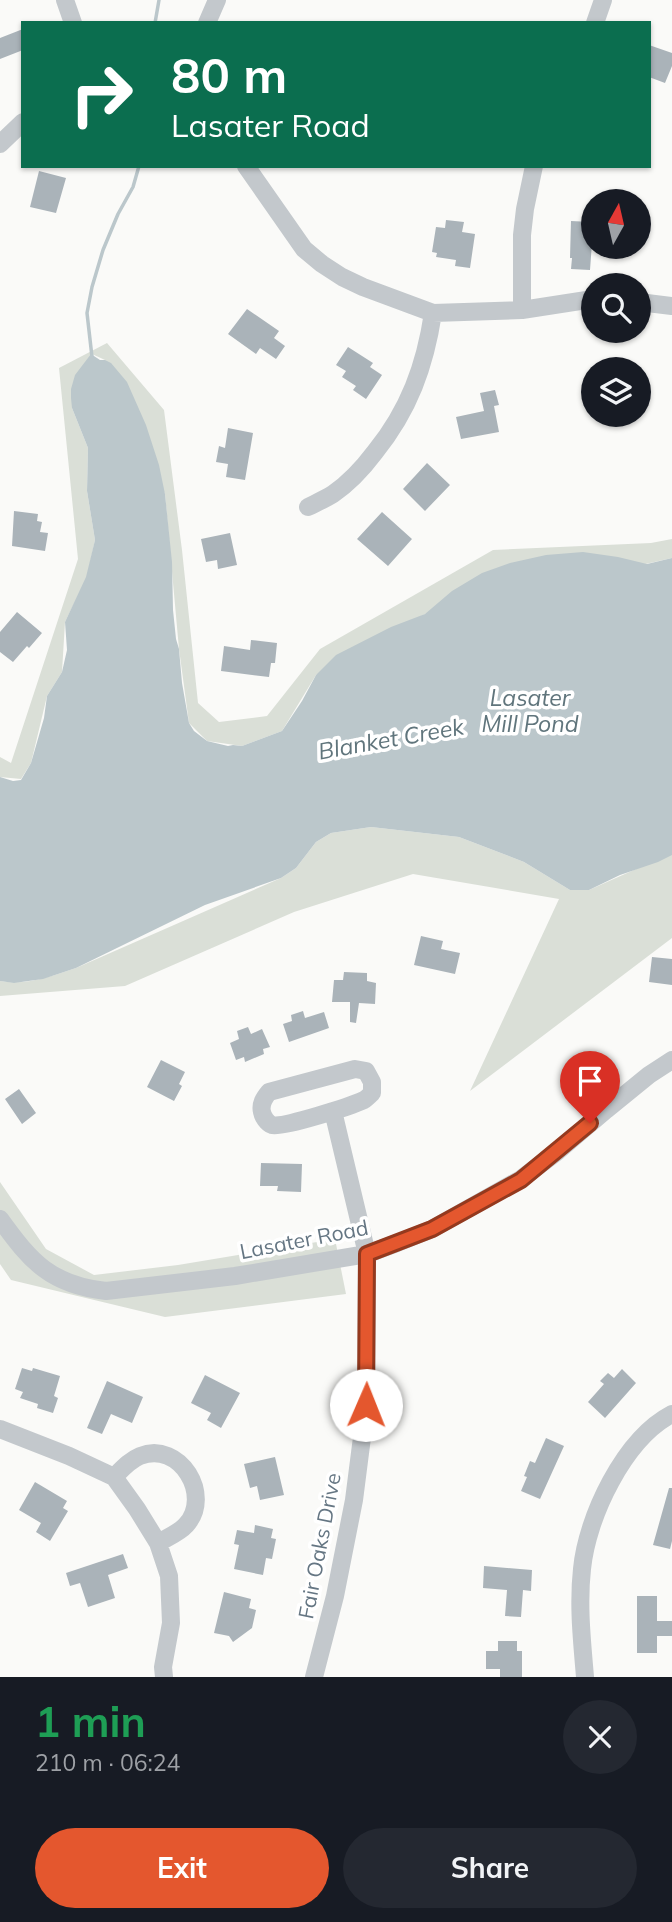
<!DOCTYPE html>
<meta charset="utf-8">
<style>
:root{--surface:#171b24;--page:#242831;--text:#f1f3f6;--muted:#9ea1a6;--accent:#e4572e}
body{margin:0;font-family:Mulish,sans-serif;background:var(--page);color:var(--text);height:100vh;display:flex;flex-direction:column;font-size:26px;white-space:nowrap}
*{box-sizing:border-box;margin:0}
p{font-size:23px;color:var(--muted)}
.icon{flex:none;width:38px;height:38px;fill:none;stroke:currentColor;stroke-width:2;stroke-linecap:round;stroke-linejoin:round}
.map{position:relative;height:1677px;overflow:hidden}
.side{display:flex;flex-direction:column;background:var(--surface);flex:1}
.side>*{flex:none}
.top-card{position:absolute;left:21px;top:21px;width:630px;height:147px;border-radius:0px;box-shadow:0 2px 5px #0004;background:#0b6e4f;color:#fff;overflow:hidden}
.needle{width:46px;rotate:8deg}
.fabs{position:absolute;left:581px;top:189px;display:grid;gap:14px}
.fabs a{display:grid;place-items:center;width:70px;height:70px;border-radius:50%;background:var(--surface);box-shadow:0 2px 5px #0004;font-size:35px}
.pin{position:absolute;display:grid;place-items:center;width:60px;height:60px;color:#fff;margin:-72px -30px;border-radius:50% 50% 50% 0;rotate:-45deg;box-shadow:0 0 7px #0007}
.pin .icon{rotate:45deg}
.me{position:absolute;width:77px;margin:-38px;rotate:1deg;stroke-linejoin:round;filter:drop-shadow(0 0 5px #0008)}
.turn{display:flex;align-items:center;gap:24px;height:147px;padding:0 35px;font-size:32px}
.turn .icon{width:91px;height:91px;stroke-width:2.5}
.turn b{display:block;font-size:49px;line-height:60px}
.round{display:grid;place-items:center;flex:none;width:74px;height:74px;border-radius:37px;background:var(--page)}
.headline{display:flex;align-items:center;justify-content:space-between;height:119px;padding:0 35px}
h1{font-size:42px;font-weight:700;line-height:52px;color:#1e9e55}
.button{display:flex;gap:14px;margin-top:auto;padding:14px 35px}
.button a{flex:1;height:80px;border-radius:42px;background:var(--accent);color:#fff;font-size:28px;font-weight:700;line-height:80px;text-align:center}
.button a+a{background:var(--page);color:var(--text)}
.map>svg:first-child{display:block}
.green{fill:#dadfd7}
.water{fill:#bbc7cb}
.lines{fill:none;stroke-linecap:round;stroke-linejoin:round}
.stream{stroke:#bbc7cb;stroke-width:3.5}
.building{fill:#aab3b9}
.minor{stroke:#c3c8cc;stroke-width:18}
.route-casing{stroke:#94391e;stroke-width:18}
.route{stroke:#e4572e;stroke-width:12}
.labels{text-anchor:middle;stroke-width:7;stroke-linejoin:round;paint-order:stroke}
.street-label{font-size:21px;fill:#657683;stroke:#fff}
.water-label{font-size:23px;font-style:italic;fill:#60757c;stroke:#fff}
</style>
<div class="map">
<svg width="672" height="1677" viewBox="0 0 672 1677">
<rect width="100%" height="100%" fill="#fafaf8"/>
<path class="green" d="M 107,343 L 164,410 L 182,550 L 198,703 L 219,722 L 267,716 L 320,649 L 493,550 L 651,543 L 672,539 L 672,558 L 425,614 L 316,675 L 282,731 L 242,746 L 207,741 L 189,723 L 179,649 L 165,494 L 105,360 L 92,354 L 72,408 L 88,448 L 87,491 L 95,540 L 87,577 L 65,622 L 62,672 L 47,696 L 31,763 L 21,779 L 0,777 L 0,757 L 11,763 L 78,559 L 59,368 Z
M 371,827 L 459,837 L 524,862 L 570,890 L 589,890 L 672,853 L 672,938 L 470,1091 L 559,899 L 413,874 L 294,912 L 125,986 L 0,996 L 0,981 C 27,986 51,976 76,968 L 281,878 L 296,868 L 316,842 L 331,833 Z
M 0,1182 L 46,1249 L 94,1275 L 178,1265 L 335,1239 L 346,1294 L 165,1317 L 11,1280 L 0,1264 Z"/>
<path class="water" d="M 91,354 L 100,360 L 105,360 L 111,363 L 127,382 L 146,425 L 159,465 L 165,494 L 172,562 L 173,610 L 176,639 L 179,649 L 182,683 L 189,723 L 194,731 L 207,741 L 228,746 L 233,745 L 242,746 L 282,731 L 302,701 L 316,675 L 336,655 L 391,627 L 425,614 L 452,591 L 482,573 L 510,563 L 546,555 L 583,552 L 618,557 L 647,564 L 672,558 L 672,855 L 658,862 L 620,875 L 589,890 L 570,890 L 524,862 L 459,837 L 371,827 L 331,833 L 316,842 L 296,868 L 281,878 L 205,905 L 76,968 L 43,979 L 14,983 L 0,981 L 0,777 L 13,781 L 21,780 L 31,763 L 44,718 L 47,696 L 62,672 L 67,650 L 65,622 L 86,577 L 95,540 L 87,491 L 88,448 L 72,408 L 71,398 L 71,389 L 75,375 Z"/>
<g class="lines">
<path class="stream" d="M 155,23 L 159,0
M 92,357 L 87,313 L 92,287 L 103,250 L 118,214 L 133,187 L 139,166"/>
</g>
<path class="building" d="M 23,29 L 23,50 L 0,59 L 0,38 Z
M 649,45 L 672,53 L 672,66 L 665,83 L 649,77 Z
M 39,171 L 66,178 L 56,213 L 30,207 Z
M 446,220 L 464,222 L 462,232 L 475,234 L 470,268 L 455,266 L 456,260 L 436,257 L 437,253 L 432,252 L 436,227 L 445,228 Z
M 571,221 L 591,222 L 593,243 L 592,243 L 590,270 L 571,269 L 572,258 L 570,258 Z
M 247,309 L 279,331 L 274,338 L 285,346 L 276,359 L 260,348 L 256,354 L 228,334 Z
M 348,347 L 373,363 L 370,367 L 382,375 L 366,399 L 353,390 L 356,386 L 342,377 L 346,371 L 336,365 Z
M 495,390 L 499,405 L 494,406 L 499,432 L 461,439 L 456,417 L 484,411 L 480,393 Z
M 228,428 L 253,433 L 245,480 L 226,477 L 228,464 L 216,462 L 219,446 L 225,448 Z
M 427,463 L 450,485 L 425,511 L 403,489 Z
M 14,511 L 38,514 L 37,521 L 42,522 L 40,532 L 48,533 L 45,551 L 12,546 Z
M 382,512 L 412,539 L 388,566 L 357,539 Z
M 230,533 L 237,565 L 218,569 L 217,560 L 206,562 L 201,539 Z
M 17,612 L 42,633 L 29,648 L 27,646 L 13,662 L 0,652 L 0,632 Z
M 251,640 L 277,643 L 275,663 L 271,663 L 269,677 L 221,671 L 224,646 L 250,650 Z
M 421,936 L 443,941 L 441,949 L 460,953 L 455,974 L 414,965 Z
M 652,957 L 672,959 L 672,985 L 649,982 Z
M 344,972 L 367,973 L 367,981 L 376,983 L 375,1004 L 359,1003 L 356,1023 L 350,1022 L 350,1002 L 332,1002 L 334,980 L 343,980 Z
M 303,1011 L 305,1018 L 324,1012 L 329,1028 L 289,1042 L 283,1024 L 292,1021 L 291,1015 Z
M 248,1027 L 251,1034 L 262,1029 L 270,1047 L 263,1049 L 264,1054 L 245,1062 L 244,1057 L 236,1060 L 230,1043 L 239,1039 L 237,1031 Z
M 161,1060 L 185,1072 L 179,1084 L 182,1086 L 174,1101 L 147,1087 Z
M 19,1089 L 36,1113 L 22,1124 L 5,1099 Z
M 261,1163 L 302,1164 L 301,1192 L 277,1191 L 278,1186 L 260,1186 Z
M 22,1368 L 32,1371 L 33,1368 L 60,1376 L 54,1396 L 58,1398 L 53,1413 L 37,1408 L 38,1404 L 20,1398 L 23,1392 L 15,1389 Z
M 622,1369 L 636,1383 L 605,1418 L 588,1402 L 604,1384 L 600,1381 L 608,1373 L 614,1378 Z
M 205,1375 L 240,1393 L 221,1428 L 207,1420 L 211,1413 L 191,1403 Z
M 107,1381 L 143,1397 L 132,1423 L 111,1414 L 102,1434 L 87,1428 Z
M 546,1438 L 564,1446 L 540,1499 L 521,1491 L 527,1477 L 524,1476 L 530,1461 L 535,1463 Z
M 275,1457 L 284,1495 L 260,1500 L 257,1486 L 250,1488 L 244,1464 Z
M 35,1482 L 67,1501 L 63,1508 L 68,1511 L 50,1541 L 36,1532 L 41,1523 L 19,1510 Z
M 669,1488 L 672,1488 L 672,1541 L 670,1549 L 653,1545 Z
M 255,1525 L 273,1529 L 271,1538 L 276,1539 L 272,1559 L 266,1558 L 263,1575 L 234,1569 L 239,1545 L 234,1544 L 237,1530 L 254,1533 Z
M 123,1554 L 128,1568 L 108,1575 L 115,1598 L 88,1607 L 80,1583 L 70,1586 L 66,1573 Z
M 484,1566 L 532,1570 L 531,1591 L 523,1590 L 521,1617 L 505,1616 L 507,1590 L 483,1588 Z
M 224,1592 L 251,1599 L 249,1608 L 256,1610 L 252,1628 L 233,1642 L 229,1636 L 214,1633 Z
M 637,1596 L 657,1596 L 657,1621 L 672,1621 L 672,1636 L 657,1636 L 657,1653 L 637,1653 Z
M 498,1641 L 517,1641 L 517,1651 L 522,1651 L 522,1677 L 500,1677 L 500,1669 L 486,1669 L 486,1651 L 498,1651 Z"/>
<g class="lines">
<path class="minor" d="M 65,0 L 73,23
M 207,23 L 217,0
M 595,23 L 603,0
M 0,144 L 23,122
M 246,166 L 304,249 L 322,264 L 342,277 L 363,287 L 433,313 L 522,310 L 593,299
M 639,302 L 672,306
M 522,310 L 522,235 L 525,209 L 534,166
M 308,507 C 316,503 325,499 333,494 C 349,483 363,468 375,452 C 409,410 425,366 433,313
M 355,1069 L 366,1071 L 372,1082 L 372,1093 C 369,1096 367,1098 364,1100 C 351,1106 283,1128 272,1125 C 267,1123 263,1117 262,1112 C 260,1104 264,1098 269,1092 Z
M 0,1219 C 31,1262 51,1285 106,1291 L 235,1276 L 367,1254 L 397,1243 L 432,1229 L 521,1179 L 558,1151 L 606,1110 L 649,1075 L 672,1060
M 0,1429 L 69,1456 L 114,1477 L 137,1509 L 158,1543 L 169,1576 L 171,1623 L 163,1667 L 164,1677
M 114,1477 C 122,1469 130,1460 140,1456 C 180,1440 213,1496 186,1525 C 179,1533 166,1538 158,1543
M 314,1677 L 335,1596 L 354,1500 L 366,1406 L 367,1254 L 333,1111
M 585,1677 C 582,1641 578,1605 582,1569 C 587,1517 624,1439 672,1414"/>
</g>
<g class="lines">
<defs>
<path id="route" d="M 366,1405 L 367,1254 L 432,1229 L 521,1180 L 590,1123"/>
</defs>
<use href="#route" class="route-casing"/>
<use href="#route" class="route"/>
</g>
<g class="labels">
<g class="street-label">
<text transform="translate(304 1240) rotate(-11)" y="7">Lasater Road</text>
<text transform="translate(320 1546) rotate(-79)" y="7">Fair Oaks Drive</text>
</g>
<g class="water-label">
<text x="530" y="706">Lasater<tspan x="530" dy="26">Mill Pond</tspan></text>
<text transform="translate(391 739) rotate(-10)" y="8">Blanket Creek</text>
</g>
</g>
</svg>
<div class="fabs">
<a><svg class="needle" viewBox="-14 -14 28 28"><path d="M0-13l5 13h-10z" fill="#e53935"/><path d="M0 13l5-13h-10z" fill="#9ea1a6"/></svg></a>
<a><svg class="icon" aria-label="search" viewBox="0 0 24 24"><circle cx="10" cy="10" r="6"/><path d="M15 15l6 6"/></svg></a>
<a><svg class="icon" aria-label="layers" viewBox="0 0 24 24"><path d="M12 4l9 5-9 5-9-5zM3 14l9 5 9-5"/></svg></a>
</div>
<div class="pin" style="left:590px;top:1123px;background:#d93025"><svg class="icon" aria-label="arrive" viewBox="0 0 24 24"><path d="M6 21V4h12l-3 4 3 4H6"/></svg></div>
<svg class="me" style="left:366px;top:1405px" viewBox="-20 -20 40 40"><circle r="19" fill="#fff"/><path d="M0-13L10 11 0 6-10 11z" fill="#e4572e"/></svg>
<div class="top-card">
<div class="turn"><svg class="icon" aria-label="right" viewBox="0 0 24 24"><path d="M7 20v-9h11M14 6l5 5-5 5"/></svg><div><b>80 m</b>Lasater Road</div></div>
</div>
</div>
<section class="side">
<div class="headline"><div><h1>1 min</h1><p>210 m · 06:24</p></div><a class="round"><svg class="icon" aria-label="close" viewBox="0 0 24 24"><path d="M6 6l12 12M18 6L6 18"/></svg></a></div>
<div class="button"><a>Exit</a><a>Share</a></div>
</section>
